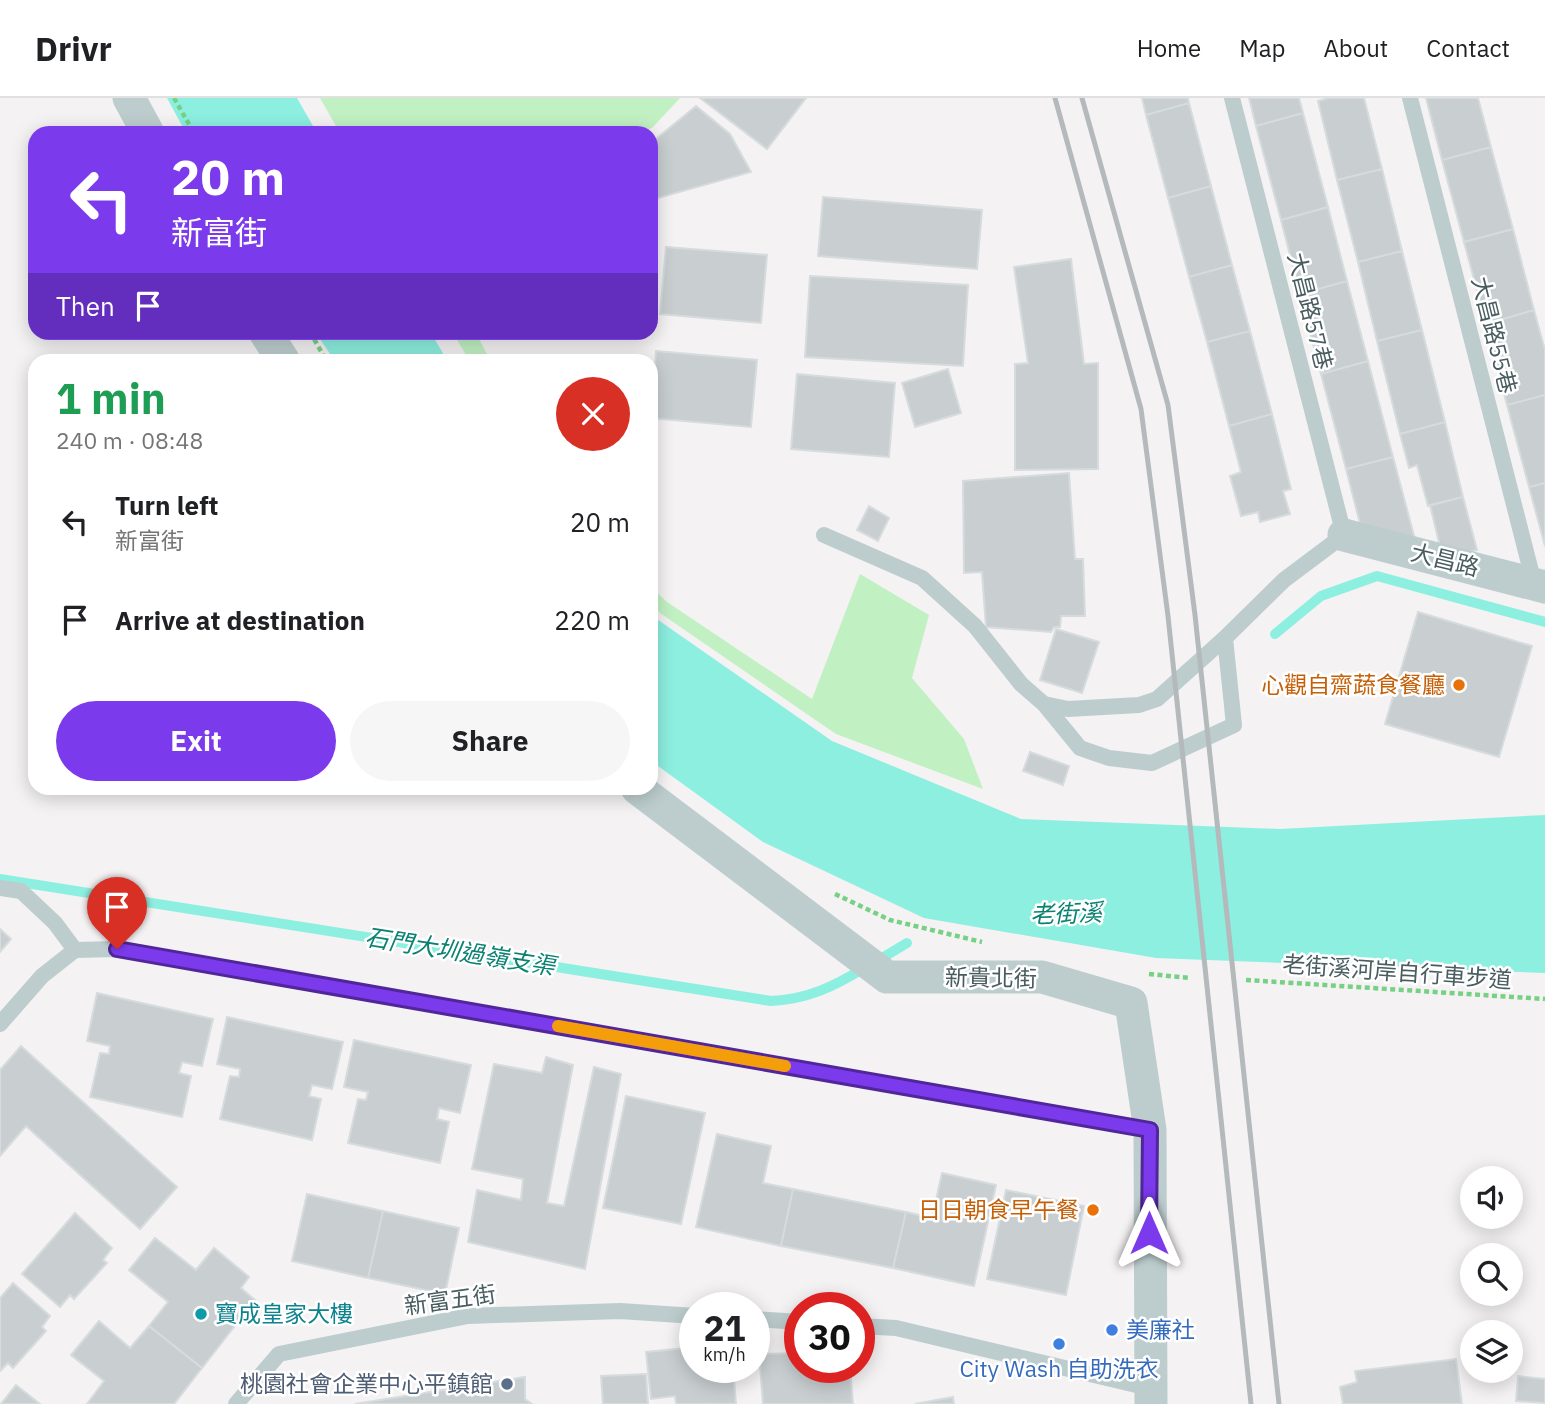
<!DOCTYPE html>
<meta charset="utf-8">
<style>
:root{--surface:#fff;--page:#f6f6f6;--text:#202124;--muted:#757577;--line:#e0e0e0;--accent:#7c3aed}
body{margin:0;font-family:"IBM Plex Sans","Noto Sans TC",sans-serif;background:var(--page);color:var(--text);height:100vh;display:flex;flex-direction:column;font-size:26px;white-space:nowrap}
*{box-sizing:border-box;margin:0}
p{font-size:23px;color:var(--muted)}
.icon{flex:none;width:38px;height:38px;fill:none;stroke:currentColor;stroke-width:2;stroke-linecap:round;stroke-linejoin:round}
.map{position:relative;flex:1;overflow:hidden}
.panel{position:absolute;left:28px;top:256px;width:630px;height:441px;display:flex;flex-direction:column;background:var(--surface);border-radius:21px;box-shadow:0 4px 18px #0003}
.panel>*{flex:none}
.top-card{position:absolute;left:28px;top:28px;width:630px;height:214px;border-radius:21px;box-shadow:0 4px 18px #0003;background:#7c3aed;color:#fff;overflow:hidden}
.buttons{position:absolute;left:1460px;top:1068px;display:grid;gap:14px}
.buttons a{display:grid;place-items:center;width:63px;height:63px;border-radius:50%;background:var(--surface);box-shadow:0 4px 18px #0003;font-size:35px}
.speed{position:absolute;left:679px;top:1194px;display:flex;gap:14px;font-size:35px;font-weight:700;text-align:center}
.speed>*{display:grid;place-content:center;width:91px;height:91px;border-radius:50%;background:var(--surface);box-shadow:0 4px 18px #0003;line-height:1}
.speed small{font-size:18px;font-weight:400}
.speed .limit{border:10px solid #d22;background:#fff;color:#111}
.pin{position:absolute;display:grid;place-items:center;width:60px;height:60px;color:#fff;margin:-72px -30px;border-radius:50% 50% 50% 0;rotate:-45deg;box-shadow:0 0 7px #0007}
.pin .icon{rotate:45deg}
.me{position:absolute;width:77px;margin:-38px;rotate:0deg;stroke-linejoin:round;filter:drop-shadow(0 0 5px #0008)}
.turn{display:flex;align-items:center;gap:24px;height:147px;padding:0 28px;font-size:32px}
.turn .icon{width:91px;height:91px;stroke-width:2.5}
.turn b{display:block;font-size:49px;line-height:60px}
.then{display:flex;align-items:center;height:66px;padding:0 28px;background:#0003;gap:14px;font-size:26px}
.round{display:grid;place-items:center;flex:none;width:74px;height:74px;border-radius:37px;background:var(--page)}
.headline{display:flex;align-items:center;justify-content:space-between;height:119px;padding:0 28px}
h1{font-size:42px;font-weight:700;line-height:52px;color:#1e9e55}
.action{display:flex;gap:14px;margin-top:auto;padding:14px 28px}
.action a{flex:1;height:80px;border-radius:42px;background:var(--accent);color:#fff;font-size:28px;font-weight:700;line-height:80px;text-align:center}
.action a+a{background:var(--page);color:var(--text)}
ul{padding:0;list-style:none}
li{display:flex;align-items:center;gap:21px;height:98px;padding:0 28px}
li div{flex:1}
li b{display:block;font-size:26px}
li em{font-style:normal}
header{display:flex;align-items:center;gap:42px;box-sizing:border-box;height:98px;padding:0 35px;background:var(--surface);border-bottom:2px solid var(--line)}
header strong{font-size:33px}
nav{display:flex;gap:38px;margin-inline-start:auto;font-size:24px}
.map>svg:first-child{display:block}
.green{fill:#c1f1c2}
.water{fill:#8defe0}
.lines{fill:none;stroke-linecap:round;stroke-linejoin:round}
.stream{stroke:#8defe0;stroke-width:10}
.building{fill:#c9cfd1;stroke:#d6dbdd;stroke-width:2}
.path{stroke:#77d184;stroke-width:4.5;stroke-dasharray:5 3.5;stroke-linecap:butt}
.service{stroke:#bdcdce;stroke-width:16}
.minor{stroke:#bdcdce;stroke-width:33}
.rail{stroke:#b4babc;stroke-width:5}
.route-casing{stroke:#51269a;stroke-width:18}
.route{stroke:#7c3aed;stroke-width:12}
.slow{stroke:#f59e0b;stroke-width:12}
.food-dot{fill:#e8710a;stroke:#fff;stroke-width:2.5}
.culture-dot{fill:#0f9aa8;stroke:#fff;stroke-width:2.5}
.shop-dot{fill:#3f7fe0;stroke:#fff;stroke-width:2.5}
.service-dot{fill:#5c6f8a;stroke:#fff;stroke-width:2.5}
.labels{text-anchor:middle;stroke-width:5;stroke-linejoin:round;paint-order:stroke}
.street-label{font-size:23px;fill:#495d60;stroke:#fff}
.food-label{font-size:23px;fill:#c56008;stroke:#fff;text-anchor:end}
.culture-label{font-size:23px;fill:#0d838f;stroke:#fff;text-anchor:start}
.shop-label{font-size:23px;fill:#366cbe;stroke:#fff;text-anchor:start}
.service-label{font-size:23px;fill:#4e5e75;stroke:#fff;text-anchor:end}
.water-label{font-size:24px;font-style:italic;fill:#0b8271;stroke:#fff}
</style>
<header>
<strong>Drivr</strong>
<nav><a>Home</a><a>Map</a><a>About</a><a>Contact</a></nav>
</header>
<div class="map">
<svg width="1545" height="1306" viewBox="0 0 1545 1306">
<rect width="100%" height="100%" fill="#f4f2f3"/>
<path class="green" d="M 320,0 L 680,0 L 653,29 L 642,35 L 340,35 Z
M 453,235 L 476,235 L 490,262 L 469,262 Z
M 860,476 L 929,517 L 912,580 L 964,641 L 983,691 L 836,636 L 660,515 L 651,503 L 651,489 L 667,504 L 812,601 Z"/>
<path class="water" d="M 167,0 L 297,0 L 317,35 L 186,35 Z
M 316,235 L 431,235 L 447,262 L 334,262 Z
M 651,517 L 832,643 L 1021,721 L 1280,731 L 1545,717 L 1545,875 L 1156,860 L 924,820 L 763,744 L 651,663 Z"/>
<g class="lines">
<path class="stream" d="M 1275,536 L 1321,498 L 1377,478 L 1545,524
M 0,781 L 771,903 C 808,901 833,889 864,870
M 877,863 L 907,845"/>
</g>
<path class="building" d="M 700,0 L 806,0 L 767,51 Z
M 1142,0 L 1188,0 L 1189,5 L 1146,17 Z
M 1249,0 L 1299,0 L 1303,15 L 1256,28 Z
M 1328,0 L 1364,0 L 1382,71 L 1337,82 L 1318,3 Z
M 1426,0 L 1478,0 L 1491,49 L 1442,62 Z
M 1189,5 L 1211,88 L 1168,100 L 1146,17 Z
M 696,8 L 730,36 L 751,74 L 651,102 L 651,45 Z
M 1303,15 L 1328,109 L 1281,122 L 1256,28 Z
M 1491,49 L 1513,131 L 1464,144 L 1442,62 Z
M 1382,71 L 1402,153 L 1358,164 L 1337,82 Z
M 1211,88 L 1232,167 L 1189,179 L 1168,100 Z
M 823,99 L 982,112 L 977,171 L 818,158 Z
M 1328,109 L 1347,183 L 1300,196 L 1281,122 Z
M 1513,131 L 1534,212 L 1486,226 L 1464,144 Z
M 666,149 L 767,157 L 761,225 L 660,216 Z
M 1402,153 L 1422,232 L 1377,243 L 1358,164 Z
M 1071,161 L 1084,266 L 1098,265 L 1098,371 L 1015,372 L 1015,266 L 1028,265 L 1014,169 Z
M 1232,167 L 1250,233 L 1207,244 L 1189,179 Z
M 810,178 L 968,187 L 963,268 L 805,259 Z
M 1347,183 L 1368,263 L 1321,276 L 1300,196 Z
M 1534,212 L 1545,252 L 1545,297 L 1507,307 L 1486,226 Z
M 1422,232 L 1445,324 L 1400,336 L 1377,243 Z
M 1250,233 L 1272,316 L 1229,328 L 1207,244 Z
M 656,253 L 757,262 L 751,329 L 651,320 Z
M 1368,263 L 1393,359 L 1346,371 L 1321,276 Z
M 948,271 L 961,315 L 915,329 L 902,285 Z
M 797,276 L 895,285 L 889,359 L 791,351 Z
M 1545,297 L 1545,385 L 1529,389 L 1507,307 Z
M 1272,316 L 1291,391 L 1283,393 L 1290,416 L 1260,424 L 1258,414 L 1241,418 L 1230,378 L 1241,374 L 1229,328 Z
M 1445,324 L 1463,399 L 1428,408 L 1417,367 L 1409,370 L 1400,336 Z
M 1393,359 L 1416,445 L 1366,449 L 1346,371 Z
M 1069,375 L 1075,461 L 1083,461 L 1085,518 L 1061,518 L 1060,529 L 1054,529 L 1051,534 L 986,529 L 982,474 L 964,475 L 963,383 Z
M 1545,385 L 1545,448 L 1529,389 Z
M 1463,399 L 1477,452 L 1443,461 L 1430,407 Z
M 869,408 L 889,420 L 878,443 L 857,432 Z
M 1418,514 L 1532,548 L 1499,659 L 1385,626 Z
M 1056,531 L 1099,544 L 1082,595 L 1040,582 Z
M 1030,654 L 1069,668 L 1063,687 L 1023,673 Z
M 0,831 L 11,841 L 0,854 Z
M 97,895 L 213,921 L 202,968 L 182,964 L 179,975 L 191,978 L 182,1019 L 90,999 L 100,955 L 109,956 L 110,948 L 87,943 Z
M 227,919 L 343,944 L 332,991 L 312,987 L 309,998 L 321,1001 L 312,1042 L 220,1021 L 230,978 L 239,979 L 240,971 L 217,966 Z
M 354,942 L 471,967 L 460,1015 L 439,1010 L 437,1021 L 449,1024 L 440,1065 L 348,1045 L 358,1001 L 366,1002 L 368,994 L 344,989 Z
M 21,948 L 177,1089 L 140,1131 L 26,1028 L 0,1058 L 0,972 Z
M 546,959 L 573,967 L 547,1105 L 564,1108 L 594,969 L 621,976 L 585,1171 L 468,1144 L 477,1092 L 521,1102 L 523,1081 L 472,1071 L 494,966 L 542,975 Z
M 626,998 L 705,1015 L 681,1126 L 603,1110 Z
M 717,1036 L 771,1048 L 763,1085 L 793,1091 L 781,1148 L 696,1129 Z
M 942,1075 L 996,1087 L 974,1188 L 893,1170 L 906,1114 L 932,1120 Z
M 793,1091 L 906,1114 L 893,1170 L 781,1148 Z
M 1006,1092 L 1084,1108 L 1066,1197 L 987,1181 Z
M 307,1096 L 383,1113 L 368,1180 L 292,1163 Z
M 383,1113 L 459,1130 L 445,1196 L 368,1180 Z
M 75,1115 L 112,1150 L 103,1162 L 107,1165 L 74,1201 L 70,1197 L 60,1209 L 22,1176 Z
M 155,1140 L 196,1172 L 214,1150 L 249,1179 L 241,1190 L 255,1202 L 202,1270 L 149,1228 L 168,1204 L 129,1172 Z
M 13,1185 L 50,1218 L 42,1229 L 46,1233 L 13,1270 L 8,1265 L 0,1273 L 0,1200 Z
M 99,1223 L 130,1250 L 149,1228 L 202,1270 L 174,1306 L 87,1306 L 104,1283 L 71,1257 Z
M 695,1249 L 695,1269 L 733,1269 L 736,1306 L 676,1306 L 675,1298 L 651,1301 L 646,1254 Z
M 800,1255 L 800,1269 L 850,1269 L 853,1306 L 763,1306 L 759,1256 Z
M 1456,1261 L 1462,1306 L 1343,1306 L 1340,1289 L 1357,1284 L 1355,1273 Z
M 646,1276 L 648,1306 L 603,1306 L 601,1278 Z
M 1518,1278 L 1545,1281 L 1545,1305 L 1516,1303 Z
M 525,1279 L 525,1301 L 532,1306 L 355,1306 Z
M 16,1287 L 40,1306 L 1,1306 Z
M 953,1299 L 954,1306 L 915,1306 Z"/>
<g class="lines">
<path class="path" d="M 174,0 L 194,35
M 310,234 L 326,262
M 835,796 L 890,822 L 982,844
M 1149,876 L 1190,880
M 1246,882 L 1545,901"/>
<path class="service" d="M 1410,0 L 1534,485
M 824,437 L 922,480 L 975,528 L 1021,586 L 1044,606 L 1068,611 L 1139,607 L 1157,601 L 1225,540 L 1284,482 L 1344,437 L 1232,0
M 1044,606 L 1080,650 L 1109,660 L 1152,665 L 1234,627 L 1225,540
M 0,790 L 21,793 L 55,825 L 75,852
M 0,926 L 42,878 L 75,852 L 117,851 L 1150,1032
M 754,1221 L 800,1224
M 859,1228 L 896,1230 L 1149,1290
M 236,1306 L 279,1256 L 468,1218 L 620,1213 L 695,1218"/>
<path class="minor" d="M 129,0 L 148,35
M 265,234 L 283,262
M 1344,437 L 1545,489
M 637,690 L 887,879 L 1042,879 L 1131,905 L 1150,1032 L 1151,1306"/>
<path class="rail" d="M 1055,0 L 1141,311 L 1168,518 L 1251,1306
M 1082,0 L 1168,307 L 1195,517 L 1279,1306"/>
</g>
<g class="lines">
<defs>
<path id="route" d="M 117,851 L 1150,1032 L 1149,1135"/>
</defs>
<use href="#route" class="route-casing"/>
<use href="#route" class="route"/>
<path class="slow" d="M 558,928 L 785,968"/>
</g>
<g class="food-dot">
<circle cx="1459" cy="587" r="7"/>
<circle cx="1093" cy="1112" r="7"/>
</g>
<circle class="culture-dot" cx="201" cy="1216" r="7"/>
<g class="shop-dot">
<circle cx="1112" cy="1232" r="7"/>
<circle cx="1059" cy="1246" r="7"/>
</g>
<circle class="service-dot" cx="507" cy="1286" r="7"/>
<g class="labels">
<g class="street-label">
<text transform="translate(1310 213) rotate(76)" y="8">大昌路57巷</text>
<text transform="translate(1494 237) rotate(76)" y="8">大昌路55巷</text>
<text transform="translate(1445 462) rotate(14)" y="8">大昌路</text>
<text transform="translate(1397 874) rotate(4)" y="8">老街溪河岸自行車步道</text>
<text transform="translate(991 880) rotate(1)" y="8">新貴北街</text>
<text transform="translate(450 1202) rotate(-8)" y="8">新富五街</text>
</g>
<g class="food-label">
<text x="1445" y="595">心觀自齋蔬食餐廳</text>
<text x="1079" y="1120">日日朝食早午餐</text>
</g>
<g class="culture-label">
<text x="215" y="1224">寶成皇家大樓</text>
</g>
<g class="shop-label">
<text x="1126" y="1240">美廉社</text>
<text x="1059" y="1279" text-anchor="middle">City Wash 自助洗衣</text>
</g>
<g class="service-label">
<text x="493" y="1294">桃園社會企業中心平鎮館</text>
</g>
<g class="water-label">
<text transform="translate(1066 816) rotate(-2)" y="8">老街溪</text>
<text transform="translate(460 854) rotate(9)" y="8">石門大圳過嶺支渠</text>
</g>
</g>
</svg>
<div class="buttons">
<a><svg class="icon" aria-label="sound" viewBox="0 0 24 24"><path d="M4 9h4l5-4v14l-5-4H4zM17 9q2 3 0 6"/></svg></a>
<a><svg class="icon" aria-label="search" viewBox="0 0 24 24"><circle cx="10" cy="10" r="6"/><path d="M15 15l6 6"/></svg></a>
<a><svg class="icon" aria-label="layers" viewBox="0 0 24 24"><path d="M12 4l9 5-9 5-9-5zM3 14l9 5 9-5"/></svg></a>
</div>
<div class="speed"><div>21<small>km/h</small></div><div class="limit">30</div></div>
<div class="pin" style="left:117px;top:851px;background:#d93025"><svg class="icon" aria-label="arrive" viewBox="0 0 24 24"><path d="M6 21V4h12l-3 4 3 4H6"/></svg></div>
<svg class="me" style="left:1149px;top:1135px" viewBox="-20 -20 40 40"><path d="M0-17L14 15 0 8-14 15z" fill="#7c3aed" stroke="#fff" stroke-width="4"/></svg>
<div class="top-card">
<div class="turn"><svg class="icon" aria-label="left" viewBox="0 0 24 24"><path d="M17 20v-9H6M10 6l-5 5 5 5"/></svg><div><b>20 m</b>新富街</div></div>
<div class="then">Then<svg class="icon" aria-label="arrive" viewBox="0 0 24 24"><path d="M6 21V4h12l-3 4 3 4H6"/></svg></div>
</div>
<section class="panel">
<div class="headline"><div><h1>1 min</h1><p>240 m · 08:48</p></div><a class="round" style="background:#d93025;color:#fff"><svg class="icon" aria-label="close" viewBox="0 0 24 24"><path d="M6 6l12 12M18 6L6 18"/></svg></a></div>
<ul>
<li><svg class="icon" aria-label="left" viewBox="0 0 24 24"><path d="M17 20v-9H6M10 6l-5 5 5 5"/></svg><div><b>Turn left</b><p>新富街</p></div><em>20 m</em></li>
<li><svg class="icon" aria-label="arrive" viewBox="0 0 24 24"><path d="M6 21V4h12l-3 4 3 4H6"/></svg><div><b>Arrive at destination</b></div><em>220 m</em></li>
</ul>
<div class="action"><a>Exit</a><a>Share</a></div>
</section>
</div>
